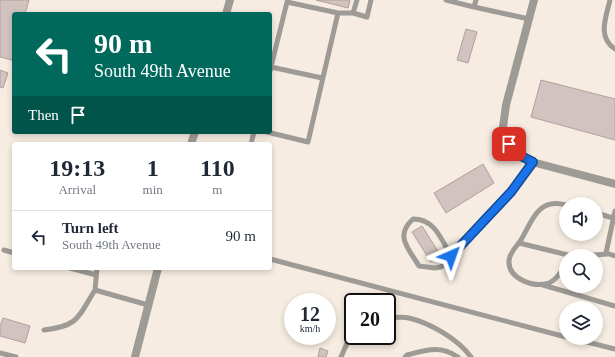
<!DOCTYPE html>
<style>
:root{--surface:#fff;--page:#f6f6f7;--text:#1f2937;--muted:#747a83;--line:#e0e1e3}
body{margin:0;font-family:"Times New Roman",serif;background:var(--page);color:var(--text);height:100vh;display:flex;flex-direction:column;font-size:15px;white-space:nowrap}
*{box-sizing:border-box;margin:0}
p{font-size:13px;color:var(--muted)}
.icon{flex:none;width:22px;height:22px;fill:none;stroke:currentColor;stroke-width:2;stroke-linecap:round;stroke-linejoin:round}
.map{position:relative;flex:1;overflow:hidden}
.drawer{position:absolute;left:12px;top:142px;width:260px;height:128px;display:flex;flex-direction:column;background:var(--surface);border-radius:4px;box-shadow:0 2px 6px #0003}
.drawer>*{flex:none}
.banner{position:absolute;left:12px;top:12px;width:260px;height:122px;border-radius:4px;box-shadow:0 2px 6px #0003;background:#00695c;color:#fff;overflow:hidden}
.tools{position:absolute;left:559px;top:197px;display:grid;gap:8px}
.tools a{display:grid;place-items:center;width:44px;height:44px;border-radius:50%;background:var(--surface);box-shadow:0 2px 6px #0003;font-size:20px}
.speed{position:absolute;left:284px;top:293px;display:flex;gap:8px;font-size:20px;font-weight:700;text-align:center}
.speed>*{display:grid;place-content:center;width:52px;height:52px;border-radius:50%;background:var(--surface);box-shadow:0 2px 6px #0003;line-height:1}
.speed small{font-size:10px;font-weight:400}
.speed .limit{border:2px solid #111;border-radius:6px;background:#fff;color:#111}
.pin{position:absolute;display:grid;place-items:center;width:34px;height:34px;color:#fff;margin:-17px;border-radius:8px;box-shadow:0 2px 6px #0006}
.me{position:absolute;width:44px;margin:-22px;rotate:43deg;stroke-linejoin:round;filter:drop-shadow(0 0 3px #0008)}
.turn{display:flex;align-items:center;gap:14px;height:84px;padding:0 16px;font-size:18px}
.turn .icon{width:52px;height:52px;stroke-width:2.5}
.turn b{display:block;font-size:28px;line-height:34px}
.then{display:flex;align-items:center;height:38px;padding:0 16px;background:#0003;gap:8px;font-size:15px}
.eta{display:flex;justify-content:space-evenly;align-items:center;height:68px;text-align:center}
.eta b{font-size:24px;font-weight:700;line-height:28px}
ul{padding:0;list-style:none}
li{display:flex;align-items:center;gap:12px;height:52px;padding:0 16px;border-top:1px solid var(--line)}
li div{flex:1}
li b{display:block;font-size:15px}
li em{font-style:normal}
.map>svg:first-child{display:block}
.building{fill:#d2c3c0;stroke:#afa09d}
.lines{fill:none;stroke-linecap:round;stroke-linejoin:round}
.service{stroke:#9e9a96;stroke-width:5}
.minor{stroke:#9e9a96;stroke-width:8}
.route-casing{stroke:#114b97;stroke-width:10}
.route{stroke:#1a73e8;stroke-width:7}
</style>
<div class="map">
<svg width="615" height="357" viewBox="0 0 615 357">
<rect width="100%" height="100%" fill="#f6ece1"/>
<path class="building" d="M 0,0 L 29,0 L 25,14 L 14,14 L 14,54 L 12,60 L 0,57 Z
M 316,0 L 350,0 L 348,8 Z
M 466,29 L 477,32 L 468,63 L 457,60 Z
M 0,70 L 8,73 L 3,88 L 0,87 Z
M 541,80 L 615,99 L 615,140 L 531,117 Z
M 483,164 L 494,183 L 446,213 L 434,193 Z
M 422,226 L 441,256 L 431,262 L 412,232 Z
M 3,318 L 30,326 L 25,343 L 0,336 L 0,326 Z
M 320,348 L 328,351 L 326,357 L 318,357 Z"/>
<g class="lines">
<path class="service" d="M 446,0 L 474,7 L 476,0
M 610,0 C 606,17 597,37 615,49
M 474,7 L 529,19
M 338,13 L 353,13 L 367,17 L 371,0
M 353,13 L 357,0
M 271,67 L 322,78
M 267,132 L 308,142 L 338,13 L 287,2 L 270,71
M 251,144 L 254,132
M 566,205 C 538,197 532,221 521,240 C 517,246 509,253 509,261 C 508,279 534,288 549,283 C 557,280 561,271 566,265
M 615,211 L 606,253 L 615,256
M 596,213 L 613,218
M 519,243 L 572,256
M 4,250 L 14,253
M 451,256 C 441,239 435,219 413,219 C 394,236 409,249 419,266 L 435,268 L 441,267 L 511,192 L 533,162
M 581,256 L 607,254
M 270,259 L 566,337
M 70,268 L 96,275
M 97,268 L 95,290 L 148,305
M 543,285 L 615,306
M 387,318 C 394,318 402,316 409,318 C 430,323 458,339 471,357
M 44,330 C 79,326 78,317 95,290
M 571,338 L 615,349
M 0,353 L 16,357
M 341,357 L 348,341 L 353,336
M 405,357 L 407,355 C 427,350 440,345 458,357"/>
<path class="minor" d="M 534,0 L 506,105 L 503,127 L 509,144 L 519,155 L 536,163 L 615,184
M 226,14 L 230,0
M 191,144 L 195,132
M 135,357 L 158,268"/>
</g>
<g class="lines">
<defs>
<path id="route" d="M 451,256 L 511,192 L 533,162 L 519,155 L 509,144"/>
</defs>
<use href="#route" class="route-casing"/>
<use href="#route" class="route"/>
</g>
</svg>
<div class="tools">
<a><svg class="icon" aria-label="sound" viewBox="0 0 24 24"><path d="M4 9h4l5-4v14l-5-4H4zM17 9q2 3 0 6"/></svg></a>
<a><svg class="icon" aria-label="search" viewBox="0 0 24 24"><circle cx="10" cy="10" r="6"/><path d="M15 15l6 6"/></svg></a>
<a><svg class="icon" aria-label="layers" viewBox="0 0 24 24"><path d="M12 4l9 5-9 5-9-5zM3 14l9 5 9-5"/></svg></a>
</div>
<div class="speed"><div>12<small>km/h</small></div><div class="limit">20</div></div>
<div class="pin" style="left:509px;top:144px;background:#d93025"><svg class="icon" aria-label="arrive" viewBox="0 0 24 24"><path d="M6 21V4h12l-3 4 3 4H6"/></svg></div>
<svg class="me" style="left:451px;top:256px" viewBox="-20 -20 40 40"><path d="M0-17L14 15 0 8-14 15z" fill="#1a73e8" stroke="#fff" stroke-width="4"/></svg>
<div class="banner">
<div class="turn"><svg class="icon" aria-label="left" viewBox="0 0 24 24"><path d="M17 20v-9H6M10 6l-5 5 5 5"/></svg><div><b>90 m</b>South 49th Avenue</div></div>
<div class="then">Then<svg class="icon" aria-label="arrive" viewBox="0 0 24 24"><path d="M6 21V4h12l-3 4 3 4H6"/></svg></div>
</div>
<section class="drawer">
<div class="eta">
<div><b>19:13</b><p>Arrival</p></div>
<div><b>1</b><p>min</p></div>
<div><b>110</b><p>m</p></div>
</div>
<ul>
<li><svg class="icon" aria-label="left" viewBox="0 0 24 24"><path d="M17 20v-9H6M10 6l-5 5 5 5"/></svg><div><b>Turn left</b><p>South 49th Avenue</p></div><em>90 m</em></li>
</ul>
</section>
</div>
